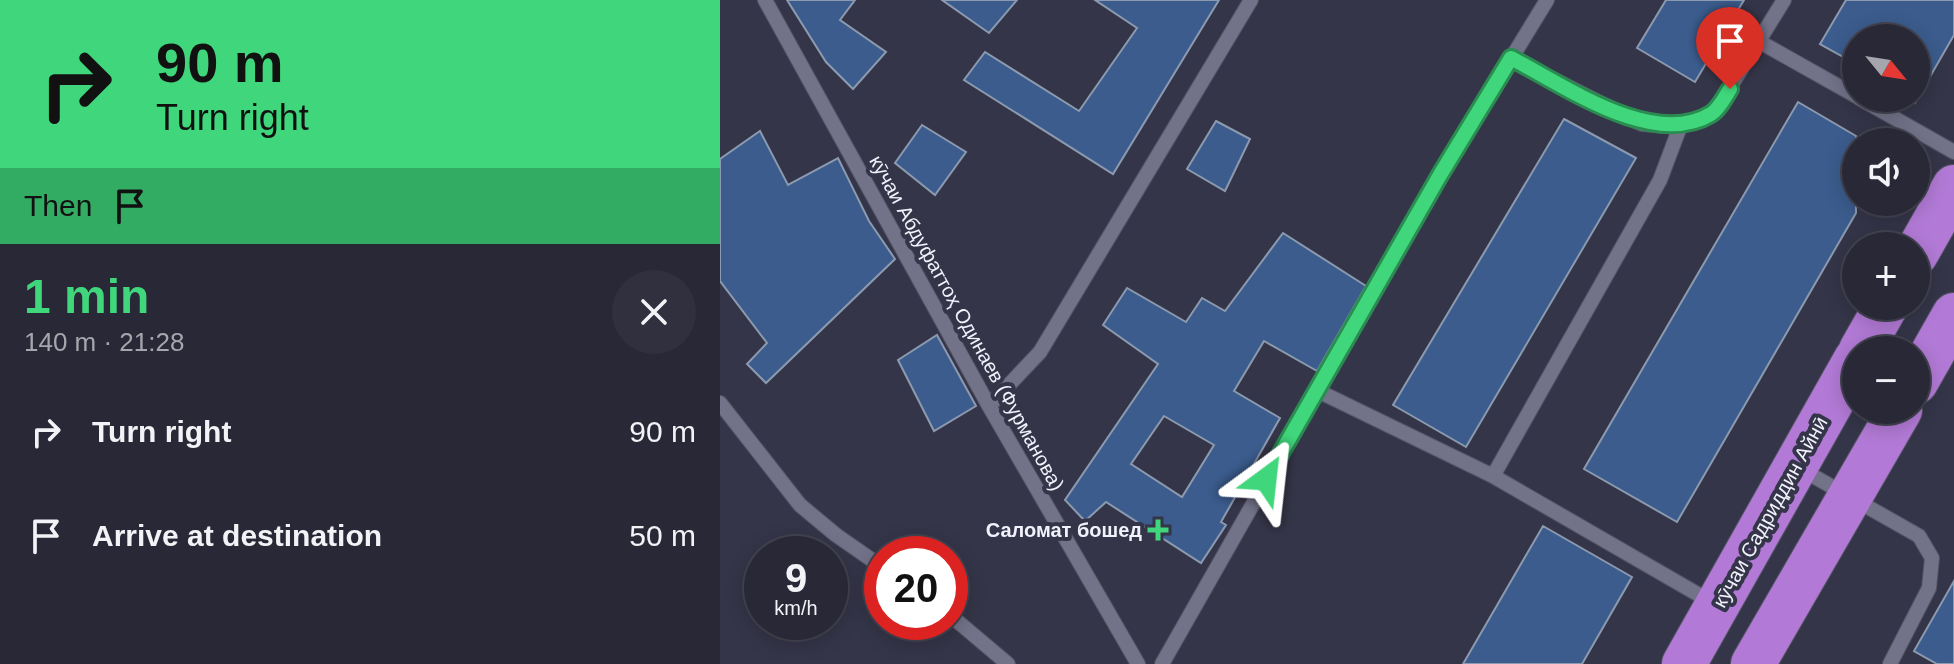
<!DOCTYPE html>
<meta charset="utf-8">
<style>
:root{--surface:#282837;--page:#30303f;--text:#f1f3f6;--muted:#a5a6ad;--line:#444452;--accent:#40d77c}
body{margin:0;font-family:Arial,sans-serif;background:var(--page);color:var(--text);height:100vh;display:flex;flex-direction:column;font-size:30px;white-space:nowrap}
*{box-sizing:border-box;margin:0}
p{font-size:26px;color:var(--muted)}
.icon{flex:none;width:44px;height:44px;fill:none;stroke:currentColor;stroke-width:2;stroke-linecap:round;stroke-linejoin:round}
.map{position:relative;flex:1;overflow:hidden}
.sheet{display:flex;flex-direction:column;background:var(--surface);width:720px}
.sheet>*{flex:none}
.guide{background:#40d77c;color:#111;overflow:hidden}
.needle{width:52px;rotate:120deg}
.tools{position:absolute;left:1122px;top:24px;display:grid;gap:16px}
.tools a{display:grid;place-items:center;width:88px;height:88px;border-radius:50%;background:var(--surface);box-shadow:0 4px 20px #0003,0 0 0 2px var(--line);font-size:40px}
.speed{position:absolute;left:24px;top:536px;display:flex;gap:16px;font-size:40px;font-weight:700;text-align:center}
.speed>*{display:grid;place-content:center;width:104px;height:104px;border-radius:50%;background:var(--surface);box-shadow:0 4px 20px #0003,0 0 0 2px var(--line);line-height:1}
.speed small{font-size:20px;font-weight:400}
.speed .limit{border:12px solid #d22;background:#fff;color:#111}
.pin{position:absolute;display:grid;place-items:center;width:68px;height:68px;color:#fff;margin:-82px -34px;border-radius:50% 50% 50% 0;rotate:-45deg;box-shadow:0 0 8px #0007}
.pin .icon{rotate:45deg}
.me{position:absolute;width:88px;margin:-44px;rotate:30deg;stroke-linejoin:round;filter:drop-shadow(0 0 6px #0008)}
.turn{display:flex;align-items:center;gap:28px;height:168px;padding:0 24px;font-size:36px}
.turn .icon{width:104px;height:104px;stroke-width:2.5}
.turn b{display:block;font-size:56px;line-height:68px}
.then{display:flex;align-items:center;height:76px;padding:0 24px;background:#0003;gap:16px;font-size:30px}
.round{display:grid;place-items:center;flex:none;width:84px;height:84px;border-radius:42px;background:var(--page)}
.summary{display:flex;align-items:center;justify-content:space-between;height:136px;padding:0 24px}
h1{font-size:48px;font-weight:800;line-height:60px;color:var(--accent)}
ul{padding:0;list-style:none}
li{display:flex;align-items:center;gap:24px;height:104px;padding:0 24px}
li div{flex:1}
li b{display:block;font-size:30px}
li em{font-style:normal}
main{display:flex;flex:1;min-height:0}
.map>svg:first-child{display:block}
.building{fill:#3b5c8d;stroke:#8c9aaf;stroke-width:2;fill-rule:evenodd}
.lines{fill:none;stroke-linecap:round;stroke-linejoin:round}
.lane-casing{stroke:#545465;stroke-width:16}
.highway-casing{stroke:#545465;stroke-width:46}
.lane{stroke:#727289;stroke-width:14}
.highway{stroke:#b27ad6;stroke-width:44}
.route-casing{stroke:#2a8c51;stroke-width:20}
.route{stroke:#40d77c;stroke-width:14}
.poi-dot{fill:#40d77c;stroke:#353549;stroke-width:3}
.labels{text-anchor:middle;stroke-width:8;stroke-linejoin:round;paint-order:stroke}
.street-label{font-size:20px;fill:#f2f2fd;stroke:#353549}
.poi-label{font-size:20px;font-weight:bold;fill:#f2f2fd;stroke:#353549;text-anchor:end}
</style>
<main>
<section class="sheet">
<div class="guide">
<div class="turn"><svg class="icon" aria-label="right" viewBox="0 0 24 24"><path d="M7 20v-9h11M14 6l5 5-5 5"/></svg><div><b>90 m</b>Turn right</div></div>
<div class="then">Then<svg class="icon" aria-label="arrive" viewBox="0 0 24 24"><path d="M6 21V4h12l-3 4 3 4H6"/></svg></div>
</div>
<div class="summary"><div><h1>1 min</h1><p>140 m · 21:28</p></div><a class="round"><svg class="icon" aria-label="close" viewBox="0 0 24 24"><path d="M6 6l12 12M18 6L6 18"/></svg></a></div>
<ul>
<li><svg class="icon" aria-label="right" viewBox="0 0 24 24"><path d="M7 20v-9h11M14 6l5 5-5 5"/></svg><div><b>Turn right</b></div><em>90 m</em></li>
<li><svg class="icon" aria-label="arrive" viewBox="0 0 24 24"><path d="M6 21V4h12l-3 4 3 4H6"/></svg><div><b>Arrive at destination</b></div><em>50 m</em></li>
</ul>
</section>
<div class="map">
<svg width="1234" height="664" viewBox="0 0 1234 664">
<rect width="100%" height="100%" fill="#353549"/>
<path class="building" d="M 67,0 L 135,0 L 120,20 L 166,52 L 133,89 L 106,62 Z
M 222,0 L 297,0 L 269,33 Z
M 375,0 L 499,0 L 393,174 L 244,80 L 265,52 L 359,111 L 417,28 Z
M 946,0 L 1024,0 L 975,82 L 917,48 Z
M 1126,0 L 1234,0 L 1234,35 L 1196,101 L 1196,38 L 1136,38 L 1136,64 L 1100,44 Z
M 1078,102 L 1136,136 L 1136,213 L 957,522 L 864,469 Z
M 844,119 L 916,158 L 746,447 L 673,405 Z
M 496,121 L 530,139 L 505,191 L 467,169 Z
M 202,125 L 246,152 L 215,195 L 175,163 Z
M 40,131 L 68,185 L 118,158 L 149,221 L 175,259 L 46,383 L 27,364 L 47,343 L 0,281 L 0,159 Z
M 563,233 L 646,286 L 597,371 L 544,341 L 514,391 L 560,418 L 501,522 L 506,525 L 481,563 L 386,502 L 365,521 L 345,500 L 438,364 L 383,325 L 407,288 L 466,322 L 482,298 L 505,311 ZM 444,416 L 494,445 L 462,497 L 411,464 Z
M 217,335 L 256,406 L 214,431 L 178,360 Z
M 823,526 L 912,577 L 862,664 L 743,664 Z
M 1234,581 L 1234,664 L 1217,664 L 1194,651 Z"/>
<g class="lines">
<defs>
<path id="lane" d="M 45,0 L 269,406 L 418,664
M 1040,42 L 1136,96
M 791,58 L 922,124 L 960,127 L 994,113 L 1064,0
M 1139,98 L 1234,152
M 596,390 L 773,476 L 993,603
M 0,403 L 80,505 L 116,535 L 162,567
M 269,406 L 320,352 L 531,0
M 1079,468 L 1199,536 L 1212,558 L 1209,588 L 1170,664
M 773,476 L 940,180 L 960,127
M 230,615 L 288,664
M 442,664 L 720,175 L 827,0"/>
<path id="highway" d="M 1196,254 L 1234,187
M 1141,350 L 1166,306
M 1196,382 L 1234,315
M 964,664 L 1136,359
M 1033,664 L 1180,410"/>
</defs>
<use href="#lane" class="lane-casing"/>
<use href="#highway" class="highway-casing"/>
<use href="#lane" class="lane"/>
<use href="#highway" class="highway"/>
</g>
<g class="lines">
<defs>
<path id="route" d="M 546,479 L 720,175 L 791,58 C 845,86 933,149 991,114 C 999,109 1005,97 1010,89"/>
</defs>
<use href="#route" class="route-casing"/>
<use href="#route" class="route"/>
</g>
<path class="poi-dot" d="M434 518h8v8h8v8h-8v8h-8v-8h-8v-8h8z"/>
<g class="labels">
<g class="street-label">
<text transform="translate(247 323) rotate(61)" y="7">кӯчаи Абдуфаттоҳ Одинаев (Фурманова)</text>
<text transform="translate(1050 512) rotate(-61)" y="7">кӯчаи Садриддин Айнӣ</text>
</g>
<g class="poi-label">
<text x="422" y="537">Саломат бошед</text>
</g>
</g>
</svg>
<div class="tools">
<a><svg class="needle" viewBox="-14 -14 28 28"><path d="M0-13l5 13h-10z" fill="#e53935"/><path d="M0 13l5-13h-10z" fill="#a5a6ad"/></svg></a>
<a><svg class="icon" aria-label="sound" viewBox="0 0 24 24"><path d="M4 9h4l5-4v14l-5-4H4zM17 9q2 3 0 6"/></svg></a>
<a>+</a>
<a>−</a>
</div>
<div class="speed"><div>9<small>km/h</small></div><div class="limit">20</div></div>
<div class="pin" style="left:1010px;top:89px;background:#d93025"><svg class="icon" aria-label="arrive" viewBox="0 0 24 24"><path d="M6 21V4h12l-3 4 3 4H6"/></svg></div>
<svg class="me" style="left:546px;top:479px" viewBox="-20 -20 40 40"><path d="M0-17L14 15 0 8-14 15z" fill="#40d77c" stroke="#fff" stroke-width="4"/></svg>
</div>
</main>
